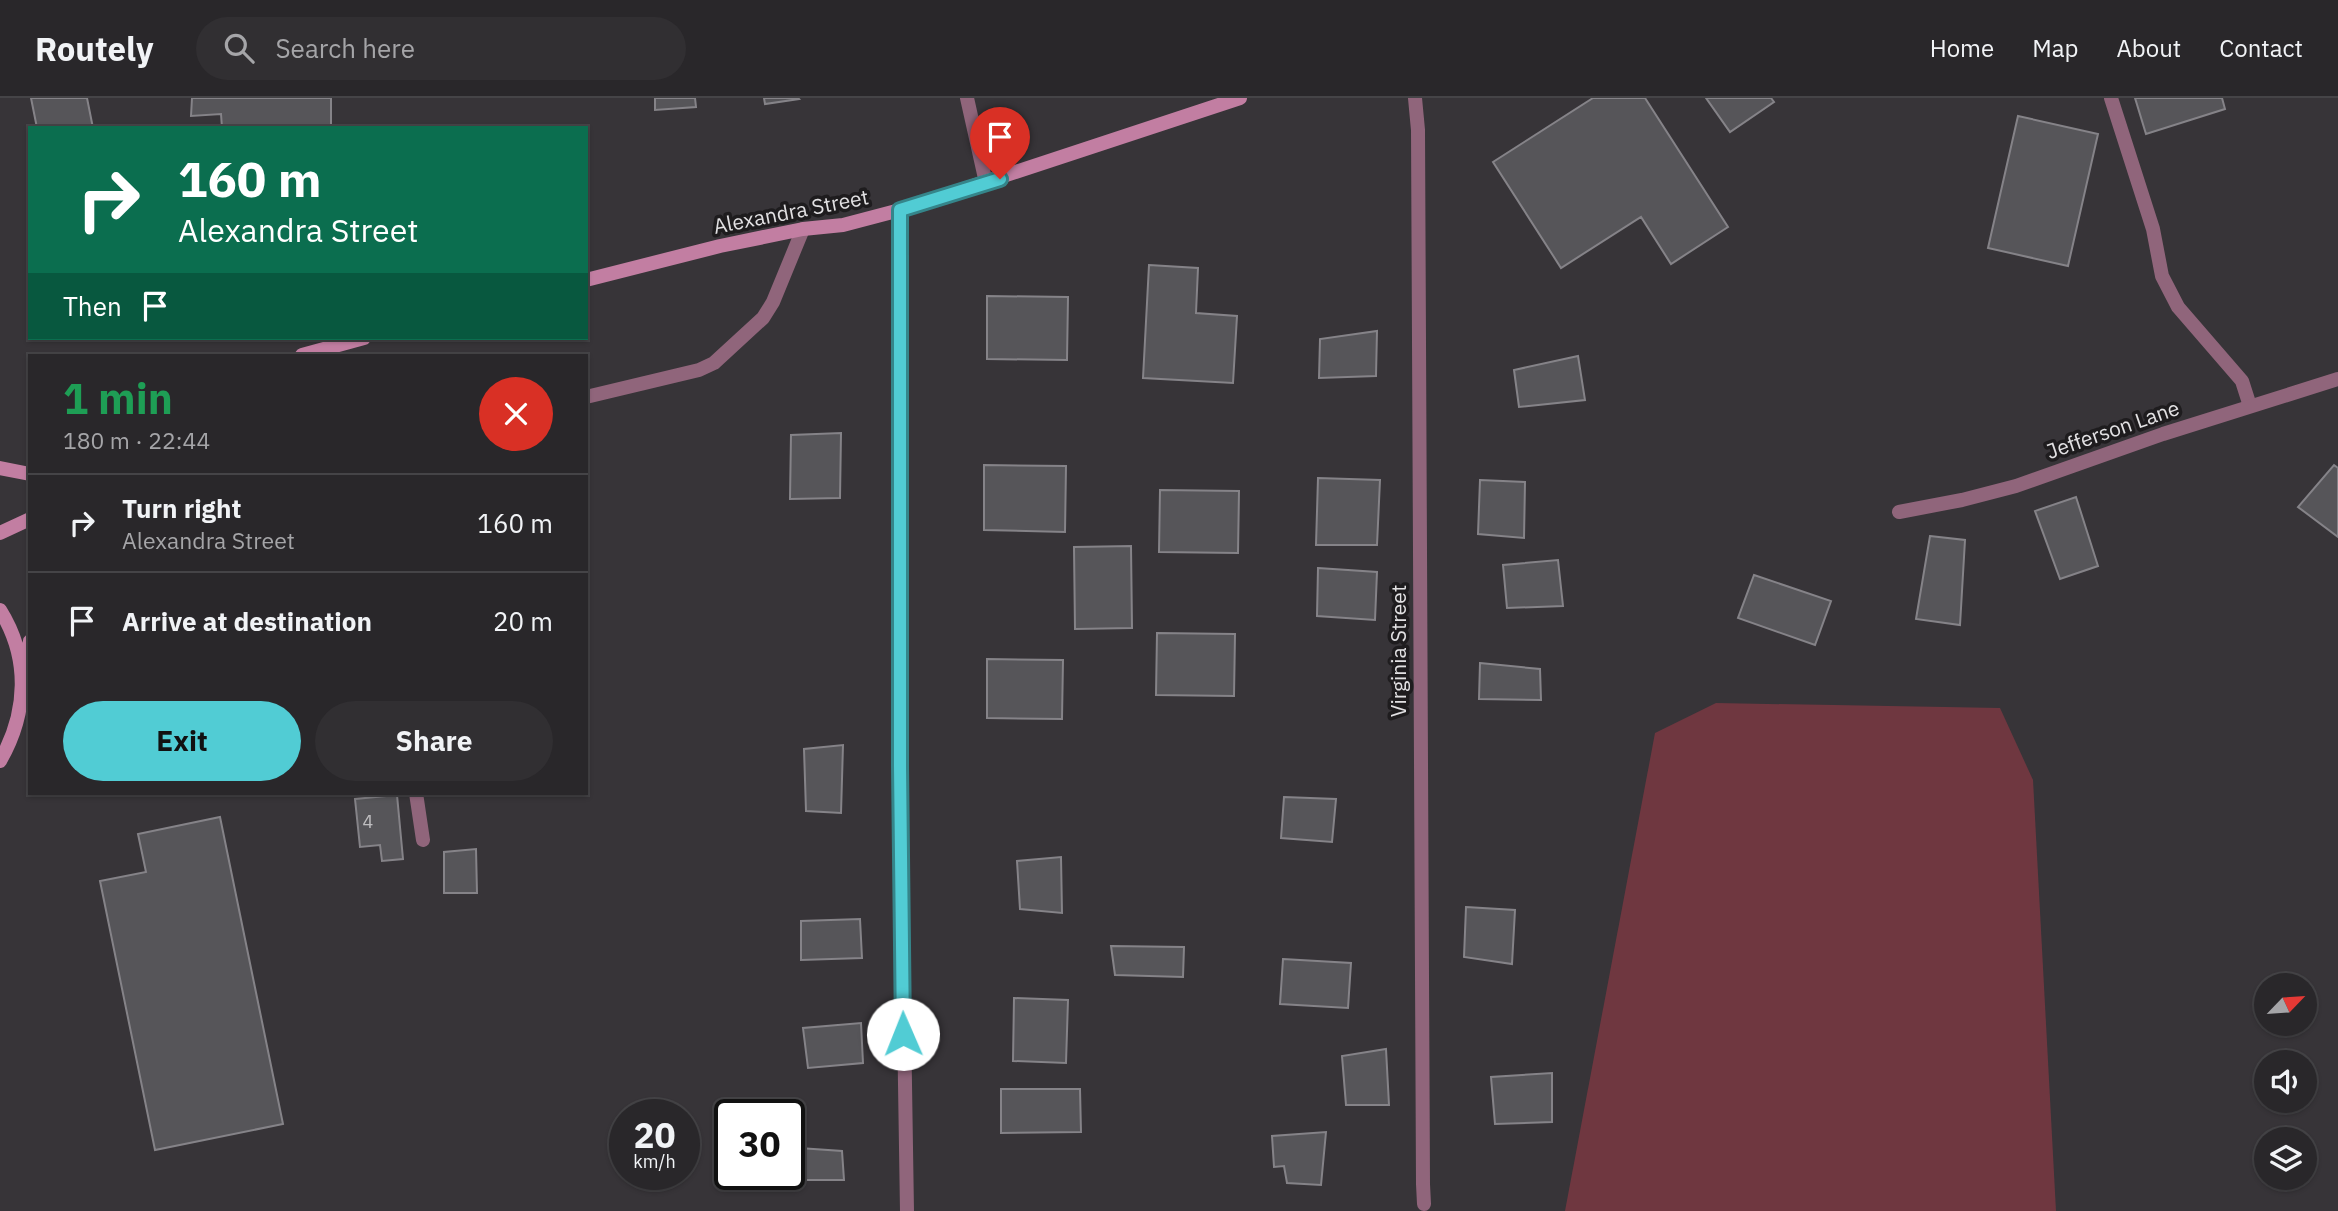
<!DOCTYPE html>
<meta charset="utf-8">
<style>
:root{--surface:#29272a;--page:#312f32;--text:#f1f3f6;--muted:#a5a5a8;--line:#454447;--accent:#51ccd4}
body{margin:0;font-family:"IBM Plex Sans",sans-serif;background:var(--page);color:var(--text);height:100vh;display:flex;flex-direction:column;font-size:26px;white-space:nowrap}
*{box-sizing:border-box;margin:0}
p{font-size:23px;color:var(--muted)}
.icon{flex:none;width:38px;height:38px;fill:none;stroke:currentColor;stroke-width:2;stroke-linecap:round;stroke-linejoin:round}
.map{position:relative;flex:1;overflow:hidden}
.details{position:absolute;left:28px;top:256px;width:560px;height:441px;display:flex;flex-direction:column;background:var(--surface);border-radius:0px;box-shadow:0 2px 5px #0004,0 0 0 2px var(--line)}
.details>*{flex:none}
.top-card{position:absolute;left:28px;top:28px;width:560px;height:214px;border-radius:0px;box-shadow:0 2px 5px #0004,0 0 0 2px var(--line);background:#0b6e4f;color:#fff;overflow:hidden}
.needle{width:46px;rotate:65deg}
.buttons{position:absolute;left:2254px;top:875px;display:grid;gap:14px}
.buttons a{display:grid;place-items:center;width:63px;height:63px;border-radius:50%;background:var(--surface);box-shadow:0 2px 5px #0004,0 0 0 2px var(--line);font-size:35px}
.speed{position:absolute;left:609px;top:1001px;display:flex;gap:14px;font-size:35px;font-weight:700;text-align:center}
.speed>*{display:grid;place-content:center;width:91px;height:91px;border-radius:50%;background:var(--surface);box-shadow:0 2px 5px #0004,0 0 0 2px var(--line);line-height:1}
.speed small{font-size:18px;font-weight:400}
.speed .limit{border:4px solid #111;border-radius:10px;background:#fff;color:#111}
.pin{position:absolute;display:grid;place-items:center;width:60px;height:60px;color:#fff;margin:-72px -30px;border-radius:50% 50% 50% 0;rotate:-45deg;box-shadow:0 0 7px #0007}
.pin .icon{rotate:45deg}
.me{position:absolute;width:77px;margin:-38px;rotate:359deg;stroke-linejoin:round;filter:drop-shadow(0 0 5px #0008)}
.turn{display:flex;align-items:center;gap:24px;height:147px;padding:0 35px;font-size:32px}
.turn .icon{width:91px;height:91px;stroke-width:2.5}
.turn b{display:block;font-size:49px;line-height:60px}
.then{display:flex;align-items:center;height:66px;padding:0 35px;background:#0003;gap:14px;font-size:26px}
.round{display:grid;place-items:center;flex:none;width:74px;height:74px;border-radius:37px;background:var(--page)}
.headline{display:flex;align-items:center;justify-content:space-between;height:119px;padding:0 35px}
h1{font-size:42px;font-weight:700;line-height:52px;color:#1e9e55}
.button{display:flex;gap:14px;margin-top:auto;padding:14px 35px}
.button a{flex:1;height:80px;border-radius:42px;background:var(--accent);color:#111;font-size:28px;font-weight:700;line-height:80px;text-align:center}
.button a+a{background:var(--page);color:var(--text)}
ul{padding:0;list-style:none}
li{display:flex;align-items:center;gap:21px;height:98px;padding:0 35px;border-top:2px solid var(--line)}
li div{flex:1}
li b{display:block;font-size:26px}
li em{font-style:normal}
header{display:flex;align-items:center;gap:42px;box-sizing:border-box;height:98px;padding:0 35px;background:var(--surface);border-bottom:2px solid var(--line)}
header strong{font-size:33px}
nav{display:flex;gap:38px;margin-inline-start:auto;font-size:24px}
.search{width:490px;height:63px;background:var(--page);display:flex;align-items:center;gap:18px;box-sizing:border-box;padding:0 24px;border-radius:38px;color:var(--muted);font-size:26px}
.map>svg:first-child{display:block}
.green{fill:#6f3740}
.building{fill:#565559;stroke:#858388;stroke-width:2}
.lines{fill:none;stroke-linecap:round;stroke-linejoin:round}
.lane{stroke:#90657b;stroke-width:14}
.street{stroke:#90657b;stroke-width:14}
.secondary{stroke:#c27ea2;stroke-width:14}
.route-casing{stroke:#35858a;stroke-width:18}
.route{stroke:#51ccd4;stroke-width:12}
.labels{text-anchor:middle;stroke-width:7;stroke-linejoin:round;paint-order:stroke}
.number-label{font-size:18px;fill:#bfbec0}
.street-label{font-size:21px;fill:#e2e1e3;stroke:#1e1c1e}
</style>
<header>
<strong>Routely</strong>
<div class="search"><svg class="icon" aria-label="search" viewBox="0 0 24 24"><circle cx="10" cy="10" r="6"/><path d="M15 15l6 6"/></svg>Search here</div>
<nav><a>Home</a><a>Map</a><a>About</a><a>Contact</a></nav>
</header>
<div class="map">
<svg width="2338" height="1113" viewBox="0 0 2338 1113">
<rect width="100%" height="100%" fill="#373438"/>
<path class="green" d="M 1716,605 L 2000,610 L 2033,682 L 2056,1113 L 1565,1113 L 1655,635 Z"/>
<path class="building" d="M 31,0 L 87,0 L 93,30 L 37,30 Z
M 192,0 L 331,0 L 331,30 L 222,30 L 221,16 L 191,18 Z
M 655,0 L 695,0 L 696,9 L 655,12 Z
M 764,0 L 798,0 L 799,1 L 765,6 Z
M 1593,0 L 1645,0 L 1728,129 L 1671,166 L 1641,119 L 1561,170 L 1493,64 Z
M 1706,0 L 1771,0 L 1774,4 L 1730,34 Z
M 2135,0 L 2222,0 L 2225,11 L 2146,36 Z
M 2018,18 L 2098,36 L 2068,168 L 1988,150 Z
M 1149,167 L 1198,170 L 1196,215 L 1237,218 L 1233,285 L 1143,280 Z
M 987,198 L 1068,199 L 1067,262 L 987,261 Z
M 1377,233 L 1376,278 L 1319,280 L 1320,241 Z
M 1578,258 L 1585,302 L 1519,309 L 1514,272 Z
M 841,335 L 840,400 L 790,401 L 791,337 Z
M 984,367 L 1066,368 L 1065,434 L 984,432 Z
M 2334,367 L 2338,370 L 2338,439 L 2298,409 Z
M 1318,380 L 1380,382 L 1377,447 L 1316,447 Z
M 1480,382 L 1525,384 L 1524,440 L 1478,436 Z
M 1160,392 L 1239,393 L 1238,455 L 1159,454 Z
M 2076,399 L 2098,468 L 2060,481 L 2035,413 Z
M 1930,438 L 1965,442 L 1960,527 L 1916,521 Z
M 1131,448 L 1132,530 L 1075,531 L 1074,449 Z
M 1558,462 L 1563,508 L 1507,510 L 1503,467 Z
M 1318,470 L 1377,474 L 1375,522 L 1317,518 Z
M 1754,477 L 1831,503 L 1815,547 L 1738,520 Z
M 1157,535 L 1235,536 L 1234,598 L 1156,597 Z
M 987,561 L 1063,562 L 1062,621 L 987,620 Z
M 1480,565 L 1540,571 L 1541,602 L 1479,601 Z
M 843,647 L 841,715 L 806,713 L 804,651 Z
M 397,697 L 403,761 L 382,763 L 380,747 L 360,749 L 355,701 Z
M 1284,699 L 1336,701 L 1332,744 L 1281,740 Z
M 220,719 L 283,1026 L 155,1052 L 100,783 L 146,774 L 138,736 Z
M 476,751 L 477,795 L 444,795 L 444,754 Z
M 1061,759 L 1062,815 L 1020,811 L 1017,763 Z
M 1466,809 L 1515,812 L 1512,866 L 1464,859 Z
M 860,821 L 862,860 L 801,862 L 801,823 Z
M 1111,848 L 1184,849 L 1183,879 L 1115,877 Z
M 1283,861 L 1351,865 L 1348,910 L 1280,906 Z
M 1014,900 L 1068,902 L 1066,965 L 1013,963 Z
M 861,925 L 863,965 L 808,970 L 803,930 Z
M 1386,951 L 1389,1007 L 1346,1007 L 1342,958 Z
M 1552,975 L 1552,1024 L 1495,1026 L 1491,979 Z
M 1001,991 L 1080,991 L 1081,1034 L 1001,1035 Z
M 1326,1034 L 1321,1087 L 1287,1085 L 1284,1068 L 1274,1069 L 1272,1038 Z
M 799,1050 L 842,1053 L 844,1082 L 801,1082 Z"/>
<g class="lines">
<path class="lane" d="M 2111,0 L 2153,131 L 2162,178 L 2178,209 L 2242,283 L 2250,308"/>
<path class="street" d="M 967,0 L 986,85
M 1415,0 L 1418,32 L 1423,1086 L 1424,1106
M 900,112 L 900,668 L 907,1113
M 586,299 L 699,272 L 714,265 L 763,220 L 773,204 L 803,131
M 1899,414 L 1962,402 L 2016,388 L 2163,336 L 2338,281
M 416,695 L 423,742"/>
<path class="secondary" d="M 586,182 L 720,148 L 803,131 L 843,127 L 900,112 L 1240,0
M 302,257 L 364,240
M 0,370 L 30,376
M 0,435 L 30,421
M 0,512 C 30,560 28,614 0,663
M 26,570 L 30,543"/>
</g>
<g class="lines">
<defs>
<path id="route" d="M 903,936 L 900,668 L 900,112 L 1000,81"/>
</defs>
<use href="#route" class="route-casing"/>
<use href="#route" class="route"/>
</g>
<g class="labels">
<g class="number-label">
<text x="368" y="730">4</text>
</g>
<g class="street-label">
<text transform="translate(791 114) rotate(-11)" y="7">Alexandra Street</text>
<text transform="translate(2113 332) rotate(-19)" y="7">Jefferson Lane</text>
<text transform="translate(1399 553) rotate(-90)" y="7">Virginia Street</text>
</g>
</g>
</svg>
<div class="buttons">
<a><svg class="needle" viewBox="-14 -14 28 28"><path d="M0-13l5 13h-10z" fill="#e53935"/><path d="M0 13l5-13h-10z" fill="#a5a5a8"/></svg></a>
<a><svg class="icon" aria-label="sound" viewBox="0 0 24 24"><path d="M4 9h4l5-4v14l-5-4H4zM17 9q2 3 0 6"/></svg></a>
<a><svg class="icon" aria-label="layers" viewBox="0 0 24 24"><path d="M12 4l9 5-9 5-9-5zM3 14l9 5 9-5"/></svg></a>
</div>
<div class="speed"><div>20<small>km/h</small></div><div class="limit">30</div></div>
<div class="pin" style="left:1000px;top:81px;background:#d93025"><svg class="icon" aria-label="arrive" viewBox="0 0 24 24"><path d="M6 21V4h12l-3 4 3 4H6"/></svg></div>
<svg class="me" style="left:903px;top:936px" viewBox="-20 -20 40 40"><circle r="19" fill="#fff"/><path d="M0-13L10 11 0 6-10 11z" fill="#51ccd4"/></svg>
<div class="top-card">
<div class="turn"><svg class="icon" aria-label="right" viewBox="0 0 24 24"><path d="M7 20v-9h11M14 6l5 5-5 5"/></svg><div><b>160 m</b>Alexandra Street</div></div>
<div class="then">Then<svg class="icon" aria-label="arrive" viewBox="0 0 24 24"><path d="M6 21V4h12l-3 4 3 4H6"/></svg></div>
</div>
<section class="details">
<div class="headline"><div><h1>1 min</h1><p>180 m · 22:44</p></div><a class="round" style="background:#d93025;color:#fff"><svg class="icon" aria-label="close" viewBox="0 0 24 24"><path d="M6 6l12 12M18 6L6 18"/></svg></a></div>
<ul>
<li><svg class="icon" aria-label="right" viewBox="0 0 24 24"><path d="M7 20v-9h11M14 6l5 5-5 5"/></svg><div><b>Turn right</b><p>Alexandra Street</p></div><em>160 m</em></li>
<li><svg class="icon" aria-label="arrive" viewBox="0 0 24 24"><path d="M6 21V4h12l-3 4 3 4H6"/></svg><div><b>Arrive at destination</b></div><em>20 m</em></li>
</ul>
<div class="button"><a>Exit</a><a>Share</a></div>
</section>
</div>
